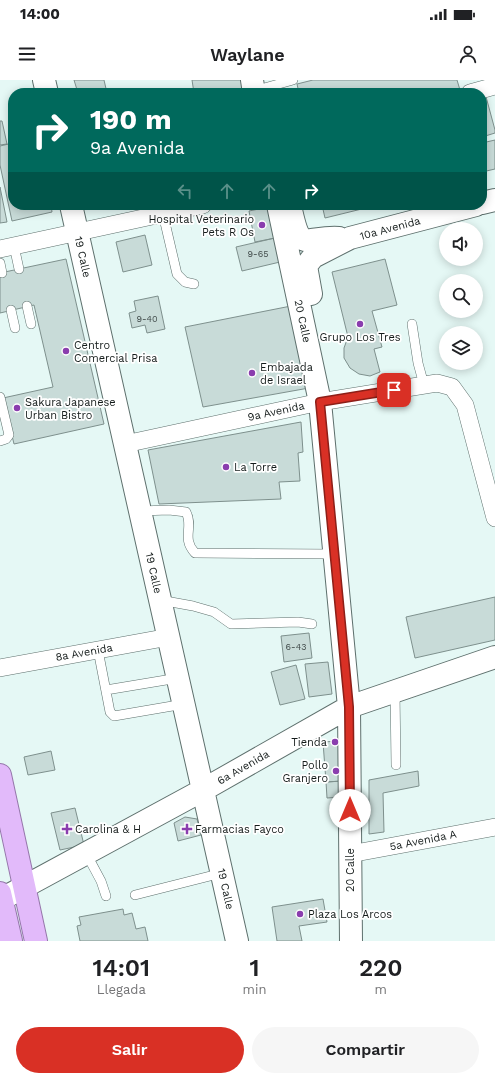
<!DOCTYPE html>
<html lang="es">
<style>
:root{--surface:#fff;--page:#f6f6f6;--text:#202124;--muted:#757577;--accent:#d93025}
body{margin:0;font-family:"Work Sans",sans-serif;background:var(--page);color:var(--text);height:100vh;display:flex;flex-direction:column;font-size:15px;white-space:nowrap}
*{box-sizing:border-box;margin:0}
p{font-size:13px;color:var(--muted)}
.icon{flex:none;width:22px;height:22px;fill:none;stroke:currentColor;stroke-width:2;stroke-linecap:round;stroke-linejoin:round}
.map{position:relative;height:861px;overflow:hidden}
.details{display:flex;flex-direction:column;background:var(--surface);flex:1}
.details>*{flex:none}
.hud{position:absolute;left:8px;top:8px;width:479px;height:122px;border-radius:16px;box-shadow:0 2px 10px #0003;background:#00695c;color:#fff;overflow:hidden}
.fabs{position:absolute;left:439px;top:142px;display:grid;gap:8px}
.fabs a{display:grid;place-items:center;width:44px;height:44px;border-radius:50%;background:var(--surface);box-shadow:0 2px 10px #0003;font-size:20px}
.pin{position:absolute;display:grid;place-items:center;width:34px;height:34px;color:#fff;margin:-17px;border-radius:8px;box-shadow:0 2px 6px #0006}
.me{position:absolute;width:44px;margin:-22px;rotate:0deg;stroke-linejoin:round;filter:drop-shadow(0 0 3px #0008)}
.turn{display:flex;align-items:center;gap:14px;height:84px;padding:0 16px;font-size:18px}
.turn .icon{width:52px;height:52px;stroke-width:2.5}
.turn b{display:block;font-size:28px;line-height:34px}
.lanes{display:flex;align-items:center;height:38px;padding:0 16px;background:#0003;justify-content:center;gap:20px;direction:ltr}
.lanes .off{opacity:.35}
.eta{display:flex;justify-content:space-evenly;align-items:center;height:68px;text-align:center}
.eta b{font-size:24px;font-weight:600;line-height:28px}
.primary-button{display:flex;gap:8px;margin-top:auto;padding:8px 16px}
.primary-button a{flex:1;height:46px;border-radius:24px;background:var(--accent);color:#fff;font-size:16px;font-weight:600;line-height:46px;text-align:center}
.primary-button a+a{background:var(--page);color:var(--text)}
.status{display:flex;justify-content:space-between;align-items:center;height:28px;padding:0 20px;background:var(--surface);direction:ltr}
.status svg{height:11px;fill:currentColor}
header{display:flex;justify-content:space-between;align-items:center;height:52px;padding:0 16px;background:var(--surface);font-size:18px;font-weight:600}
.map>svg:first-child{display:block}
.building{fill:#c8dbd8;stroke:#7e908d}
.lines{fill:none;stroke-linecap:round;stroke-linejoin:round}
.service-casing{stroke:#5e706d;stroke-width:10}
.minor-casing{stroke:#5e706d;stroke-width:18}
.tertiary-casing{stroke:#5e706d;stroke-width:24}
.trunk-casing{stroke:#9577aa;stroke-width:24}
.service{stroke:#fff;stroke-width:9}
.minor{stroke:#fff;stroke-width:17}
.tertiary{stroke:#fff;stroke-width:22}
.trunk{stroke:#e2bafa;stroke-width:22}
.route-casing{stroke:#8d1f18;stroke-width:10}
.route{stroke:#d93025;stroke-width:7}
.poi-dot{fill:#8a3dae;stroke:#fff;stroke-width:1.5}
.labels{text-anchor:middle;stroke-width:3.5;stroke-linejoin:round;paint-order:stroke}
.number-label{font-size:9px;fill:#414b4a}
.poi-label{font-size:11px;fill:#141b1a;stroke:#fff;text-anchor:start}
.street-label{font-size:11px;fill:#141b1a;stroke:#fff}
</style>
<div class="status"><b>14:00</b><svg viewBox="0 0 49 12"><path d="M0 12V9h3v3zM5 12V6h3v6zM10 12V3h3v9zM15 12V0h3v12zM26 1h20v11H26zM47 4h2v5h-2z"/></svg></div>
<header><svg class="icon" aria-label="menu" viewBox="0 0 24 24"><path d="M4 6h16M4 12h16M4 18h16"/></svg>Waylane<svg class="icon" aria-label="person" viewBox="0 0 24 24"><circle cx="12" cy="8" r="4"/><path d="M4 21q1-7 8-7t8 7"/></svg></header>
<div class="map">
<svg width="495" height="861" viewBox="0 0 495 861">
<rect width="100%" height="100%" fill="#e5f8f5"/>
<path class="building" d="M 74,0 L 104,0 L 107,13 L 78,13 Z
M 192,0 L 241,0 L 244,13 L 194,13 Z
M 313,0 L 457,0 L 460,10 L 448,13 L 299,13 L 297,4 Z
M 482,13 L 485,13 L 495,50 L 495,53 L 482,57 Z
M 0,41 L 2,41 L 7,64 L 0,65 Z
M 495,60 L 495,89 L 482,92 L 482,63 Z
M 13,63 L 13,125 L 51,125 L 52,132 L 12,141 L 0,85 L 0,66 Z
M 0,107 L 7,142 L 0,143 Z
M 322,125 L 378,125 L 325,138 Z
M 269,127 L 275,158 L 255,162 L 249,131 Z
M 145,155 L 152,185 L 123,192 L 116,162 Z
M 275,158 L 280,182 L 242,191 L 236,167 Z
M 66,179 L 104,344 L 14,364 L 3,318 L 53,307 L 34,225 L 0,233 L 0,193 Z
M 385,179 L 397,225 L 372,231 L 382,267 L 374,269 L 380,292 L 370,296 L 359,294 L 350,288 L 344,278 L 344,268 L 348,257 L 332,192 Z
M 158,216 L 165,249 L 147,253 L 145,245 L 132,248 L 129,233 L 136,231 L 134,221 Z
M 291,226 L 309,308 L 203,327 L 185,247 Z
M 301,342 L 303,372 L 298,373 L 300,401 L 279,402 L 281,419 L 159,424 L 148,370 Z
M 495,517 L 495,560 L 415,578 L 406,537 Z
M 309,553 L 312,578 L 284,582 L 281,556 Z
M 328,582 L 332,614 L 309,617 L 305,584 Z
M 296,585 L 305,619 L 280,625 L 271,592 Z
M 339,661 L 342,701 L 326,702 L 323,662 Z
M 51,671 L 55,690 L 28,695 L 24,677 Z
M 418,691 L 419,706 L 383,713 L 384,752 L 369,754 L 369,700 Z
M 342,701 L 342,717 L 327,718 L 326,702 Z
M 75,728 L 84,765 L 60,770 L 51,733 Z
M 185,737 L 197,739 L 201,755 L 178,761 L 174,743 Z
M 323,819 L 327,842 L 299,846 L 302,861 L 277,861 L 272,827 Z
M 123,829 L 124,835 L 132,833 L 136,849 L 145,847 L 148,861 L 80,861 L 77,846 L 81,845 L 79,837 Z"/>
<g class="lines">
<defs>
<path id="service" d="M 254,11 L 293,0
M 163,134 L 177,194 L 185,202 L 194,204
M 14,166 L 19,189
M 0,183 L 2,193
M 27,226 L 31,244
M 11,230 L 15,248
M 412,244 L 418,283 L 424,305
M 0,317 L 9,355 L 6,359 L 0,361
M 140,431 L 169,430 L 186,432 C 194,447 181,458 195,473 L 334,474
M 160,520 L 193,526 L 214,532 L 231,544 L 298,542 L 312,544
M 98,570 L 110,632 L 114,636 L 184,624
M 106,610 L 178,598
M 395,611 L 396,685
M 86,773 L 101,801 L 106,816
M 135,815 L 222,793"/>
<path id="minor" d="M 470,13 L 495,6
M 0,169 L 203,125
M 125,364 L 320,322 L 437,303 L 452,307 L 465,325 L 495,438
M 0,588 L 169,557
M 350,774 L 495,747"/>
<path id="tertiary" d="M 44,0 L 47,13
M 252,0 L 254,13
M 482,123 L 495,120
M 71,125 L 237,861
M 278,125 L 320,322 L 349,627 L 351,861
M 291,130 C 301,175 304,156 339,158
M 311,214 L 306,186 L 313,177 L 350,158 L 476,125
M 0,820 L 203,710 L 349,627 L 495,577"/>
<path id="trunk" d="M 0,695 L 36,861
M 0,813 L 11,861"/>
</defs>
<use href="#service" class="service-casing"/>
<use href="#minor" class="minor-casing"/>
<use href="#tertiary" class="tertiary-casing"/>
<use href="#trunk" class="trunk-casing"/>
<use href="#service" class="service"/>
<use href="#minor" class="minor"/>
<use href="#tertiary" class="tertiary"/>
<use href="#trunk" class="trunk"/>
</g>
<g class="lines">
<defs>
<path id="route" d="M 350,730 L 349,627 L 320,322 L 394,310"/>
</defs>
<use href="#route" class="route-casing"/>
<use href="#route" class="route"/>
</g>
<g class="poi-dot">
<circle cx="262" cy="145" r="4"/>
<circle cx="360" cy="244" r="4"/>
<circle cx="66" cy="271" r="4"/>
<circle cx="252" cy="293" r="4"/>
<circle cx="17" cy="328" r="4"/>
<circle cx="226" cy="387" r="4"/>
<circle cx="335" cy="662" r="4"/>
<circle cx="336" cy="691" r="4"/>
<path d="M65 743h4v4h4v4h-4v4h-4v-4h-4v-4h4z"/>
<path d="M185 743h4v4h4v4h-4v4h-4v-4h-4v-4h4z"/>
<circle cx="300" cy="834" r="4"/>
</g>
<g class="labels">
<g class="number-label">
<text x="258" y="177">9-65</text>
<text x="147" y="242">9-40</text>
<text x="296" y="570">6-43</text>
</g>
<g class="poi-label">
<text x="254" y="143" text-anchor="end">Hospital Veterinario<tspan x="254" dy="13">Pets R Os</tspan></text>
<text x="360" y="261" text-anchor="middle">Grupo Los Tres</text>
<text x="74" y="269">Centro<tspan x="74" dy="13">Comercial Prisa</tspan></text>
<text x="260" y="291">Embajada<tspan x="260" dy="13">de Israel</tspan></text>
<text x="25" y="326">Sakura Japanese<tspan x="25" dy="13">Urban Bistro</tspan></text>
<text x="234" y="391">La Torre</text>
<text x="327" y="666" text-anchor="end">Tienda</text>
<text x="328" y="689" text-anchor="end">Pollo<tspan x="328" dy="13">Granjero</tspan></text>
<text x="75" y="753">Carolina &amp; H</text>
<text x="195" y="753">Farmacias Fayco</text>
<text x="308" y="838">Plaza Los Arcos</text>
</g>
<g class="street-label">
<text transform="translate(390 148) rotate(-15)" y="4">10a Avenida</text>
<text transform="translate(83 177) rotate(77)" y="4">19 Calle</text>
<text transform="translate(303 241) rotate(78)" y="4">20 Calle</text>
<text transform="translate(276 331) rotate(-12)" y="4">9a Avenida</text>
<text transform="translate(154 493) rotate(77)" y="4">19 Calle</text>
<text transform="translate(84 572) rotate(-10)" y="4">8a Avenida</text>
<text transform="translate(243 687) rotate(-30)" y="4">6a Avenida</text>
<text transform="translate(423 760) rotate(-11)" y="4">5a Avenida A</text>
<text transform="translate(350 790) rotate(-90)" y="4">20 Calle</text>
<text transform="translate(226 809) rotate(77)" y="4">19 Calle</text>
</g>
</g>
</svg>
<div class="fabs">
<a><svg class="icon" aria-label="sound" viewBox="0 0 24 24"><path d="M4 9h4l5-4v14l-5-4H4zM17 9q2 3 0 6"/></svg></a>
<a><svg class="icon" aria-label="search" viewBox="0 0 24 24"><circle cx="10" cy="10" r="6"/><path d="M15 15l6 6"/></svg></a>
<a><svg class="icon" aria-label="layers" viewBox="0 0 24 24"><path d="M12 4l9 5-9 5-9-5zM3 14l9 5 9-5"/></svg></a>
</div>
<div class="pin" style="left:394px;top:310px;background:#d93025"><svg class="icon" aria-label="arrive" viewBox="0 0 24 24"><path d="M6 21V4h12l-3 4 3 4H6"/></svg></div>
<svg class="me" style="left:350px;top:730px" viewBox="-20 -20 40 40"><circle r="19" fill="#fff"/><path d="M0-13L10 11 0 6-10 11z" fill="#d93025"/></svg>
<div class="hud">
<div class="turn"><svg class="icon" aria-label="right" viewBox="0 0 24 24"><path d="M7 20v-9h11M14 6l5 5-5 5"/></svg><div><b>190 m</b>9a Avenida</div></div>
<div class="lanes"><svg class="icon off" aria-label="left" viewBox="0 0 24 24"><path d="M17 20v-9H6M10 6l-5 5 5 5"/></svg><svg class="icon off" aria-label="ahead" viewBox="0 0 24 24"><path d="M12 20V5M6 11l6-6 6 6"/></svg><svg class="icon off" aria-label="ahead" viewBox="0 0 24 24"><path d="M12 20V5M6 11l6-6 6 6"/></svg><svg class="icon" aria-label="right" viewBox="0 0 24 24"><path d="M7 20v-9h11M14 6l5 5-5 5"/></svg></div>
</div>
</div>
<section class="details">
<div class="eta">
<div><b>14:01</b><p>Llegada</p></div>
<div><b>1</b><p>min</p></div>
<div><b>220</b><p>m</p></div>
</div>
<div class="primary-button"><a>Salir</a><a>Compartir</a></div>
</section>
